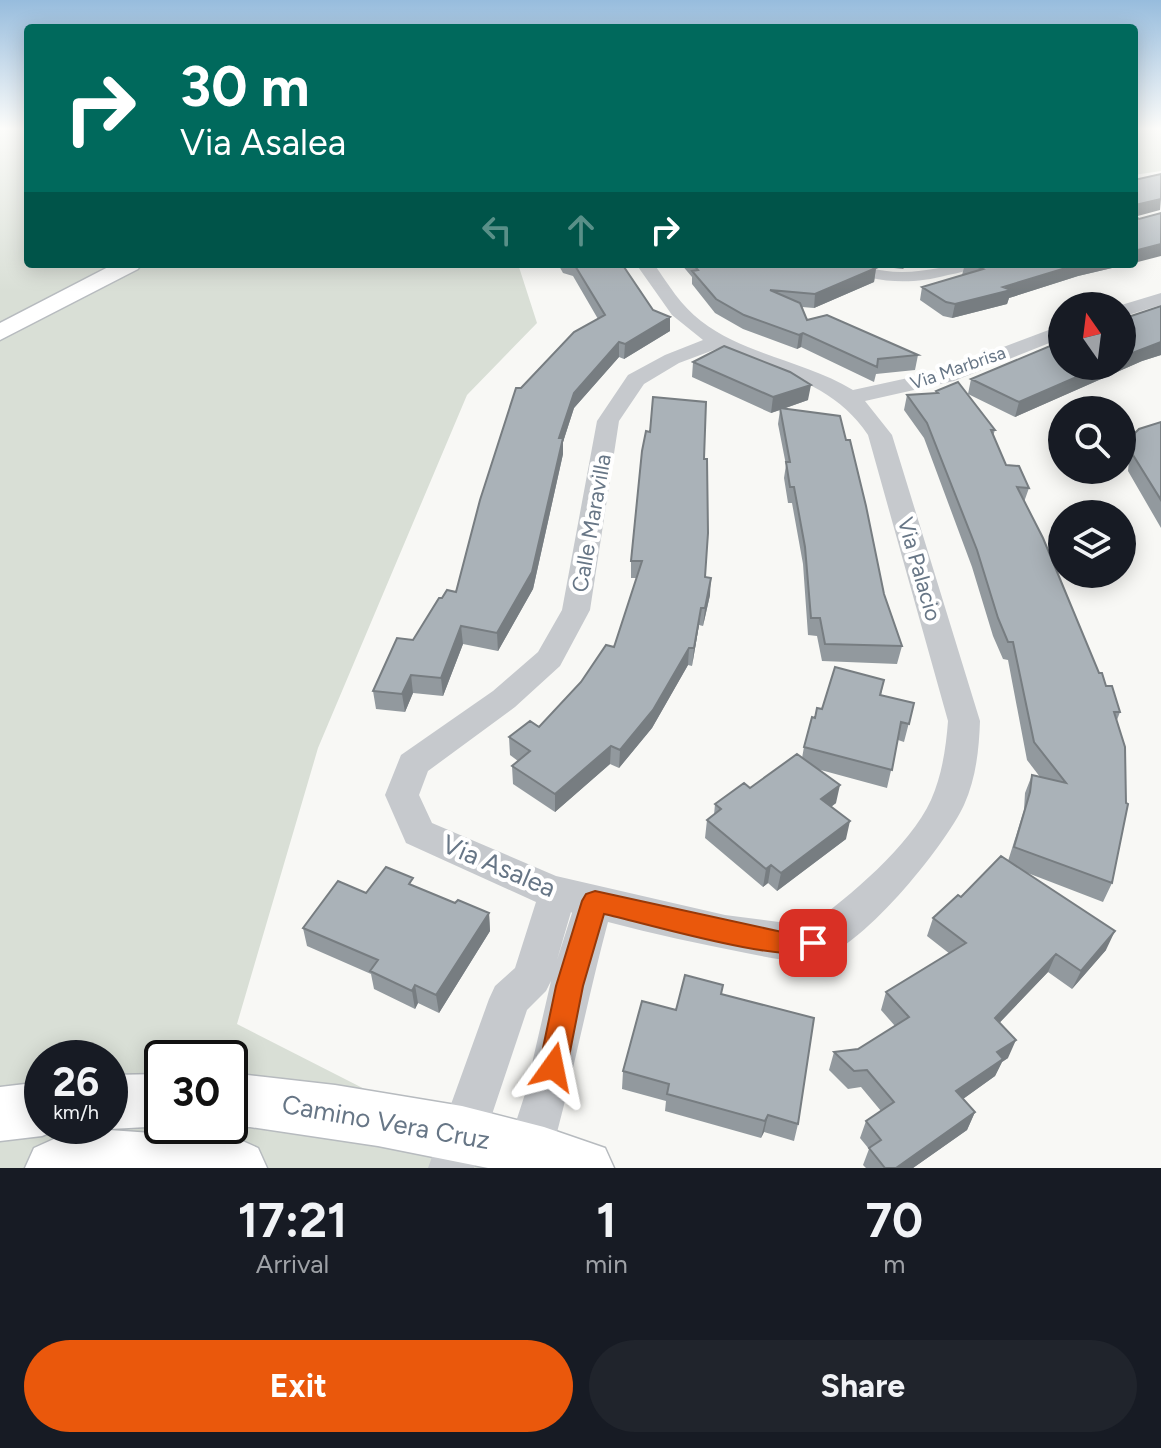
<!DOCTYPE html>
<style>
:root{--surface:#171b24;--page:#20242c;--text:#f1f3f6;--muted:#9ea1a6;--accent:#ea580c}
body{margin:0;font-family:Figtree,sans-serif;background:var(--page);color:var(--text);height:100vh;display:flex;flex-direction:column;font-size:30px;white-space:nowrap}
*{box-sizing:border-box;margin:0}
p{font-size:26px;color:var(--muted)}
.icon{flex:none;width:44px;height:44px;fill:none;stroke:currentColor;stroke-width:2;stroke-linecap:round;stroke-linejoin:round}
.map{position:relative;height:1168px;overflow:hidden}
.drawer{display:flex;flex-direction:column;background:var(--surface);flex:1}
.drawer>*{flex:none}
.hud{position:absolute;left:24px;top:24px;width:1114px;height:244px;border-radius:8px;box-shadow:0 4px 20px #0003;background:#00695c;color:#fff;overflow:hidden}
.needle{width:52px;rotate:346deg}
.controls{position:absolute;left:1048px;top:292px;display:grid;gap:16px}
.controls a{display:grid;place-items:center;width:88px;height:88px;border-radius:50%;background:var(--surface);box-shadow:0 4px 20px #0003;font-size:40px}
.speed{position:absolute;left:24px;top:1040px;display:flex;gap:16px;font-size:40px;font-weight:700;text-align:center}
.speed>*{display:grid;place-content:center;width:104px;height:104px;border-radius:50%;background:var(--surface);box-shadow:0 4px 20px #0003;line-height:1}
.speed small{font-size:20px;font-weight:400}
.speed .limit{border:4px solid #111;border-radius:12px;background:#fff;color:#111}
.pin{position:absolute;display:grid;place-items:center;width:68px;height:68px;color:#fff;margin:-34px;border-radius:16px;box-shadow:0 4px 12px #0006}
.me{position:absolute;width:88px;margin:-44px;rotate:12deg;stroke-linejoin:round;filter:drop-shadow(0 0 6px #0008)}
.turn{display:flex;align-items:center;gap:28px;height:168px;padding:0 24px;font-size:36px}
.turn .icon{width:104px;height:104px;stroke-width:2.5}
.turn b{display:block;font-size:56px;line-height:68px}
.lanes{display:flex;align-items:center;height:76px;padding:0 24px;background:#0003;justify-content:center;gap:40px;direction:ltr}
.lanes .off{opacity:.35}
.eta{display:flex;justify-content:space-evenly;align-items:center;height:136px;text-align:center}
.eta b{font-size:48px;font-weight:700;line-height:56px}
.cta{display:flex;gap:16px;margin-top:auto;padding:16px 24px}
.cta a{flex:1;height:92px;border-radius:48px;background:var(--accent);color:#fff;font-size:32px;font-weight:700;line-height:92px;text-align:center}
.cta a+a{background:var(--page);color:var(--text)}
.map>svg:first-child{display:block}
.green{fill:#d9dfd6;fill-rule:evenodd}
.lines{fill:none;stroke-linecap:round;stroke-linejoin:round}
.major-casing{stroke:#b7bbbf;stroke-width:3}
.minor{fill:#c6c9cd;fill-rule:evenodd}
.major{fill:#fff;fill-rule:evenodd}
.wall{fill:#92999e}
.shaded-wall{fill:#777d81}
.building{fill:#aab2b8;stroke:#777d81;stroke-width:2}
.route{fill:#ea580c;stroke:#983908;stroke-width:2}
.labels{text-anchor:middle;stroke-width:8;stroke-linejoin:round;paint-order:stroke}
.far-street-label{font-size:18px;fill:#677686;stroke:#fff}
.street-label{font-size:22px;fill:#677686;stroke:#fff}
.near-street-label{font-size:26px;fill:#677686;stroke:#fff}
</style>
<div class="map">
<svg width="1161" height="1168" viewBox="0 0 1161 1168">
<rect width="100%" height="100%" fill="#f8f8f5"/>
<path class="green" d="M 0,128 L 28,128 L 28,264 L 518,264 L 537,323 L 467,395 L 318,748 L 237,1024 L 451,1133 L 506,1168 L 0,1168 ZM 42,1058 L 110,1058 L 110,1126 L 42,1126 ZM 162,1058 L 230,1058 L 230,1126 L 162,1126 Z
M 1134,128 L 1161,128 L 1161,171 L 1134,175 Z"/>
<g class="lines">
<defs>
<path id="major" d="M 114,264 L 141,264 L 138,269 L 0,340 L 0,323 Z
M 230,1073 L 335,1085 L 462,1106 L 544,1127 L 605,1148 L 614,1168 L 488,1168 L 378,1146 L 250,1127 L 230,1127 Z
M 162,1074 L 162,1126 L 166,1126 L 110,1129 L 103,1126 L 110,1126 L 110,1075 Z
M 42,1082 L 42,1126 L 61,1128 L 42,1136 L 0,1141 L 0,1087 Z
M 109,1130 L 238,1139 L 258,1148 L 267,1168 L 25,1168 L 34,1148 L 54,1139 Z"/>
</defs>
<use href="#major" class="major-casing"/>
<path class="minor" d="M 636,264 L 654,264 C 668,284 681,306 701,321 C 745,355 805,361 853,390 L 940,371 L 1062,325 L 1062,338 L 954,381 L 865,401 L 892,435 L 980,721 C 979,750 976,778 964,805 C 945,846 858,954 813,960 C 791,963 767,957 746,953 C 700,944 654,934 608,922 C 586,1004 571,1087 547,1168 L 501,1168 L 525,1094 L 551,981 L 546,991 L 527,1010 L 474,1168 L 428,1168 L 489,999 L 495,986 L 515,968 L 536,902 L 406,843 L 385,795 L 401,755 L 493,691 L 538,652 L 562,610 L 597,421 L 628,375 L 665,355 L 703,340 L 672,315 ZM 719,348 C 774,372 833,382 868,435 L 948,721 C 946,748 942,775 931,800 C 910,846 849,897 809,926 L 725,915 L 556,876 L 432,823 L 419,795 L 428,771 L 515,707 L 560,666 L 590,610 L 619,421 L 644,384 L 679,363 ZM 571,912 L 572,913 L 557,960 Z
M 833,264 C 859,264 878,272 902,272 C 927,272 951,264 977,264 C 970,271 958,273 948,275 C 907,286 875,282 836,268 Z
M 1161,293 L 1161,305 L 1122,317 L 1122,306 L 1118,306 Z"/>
<use href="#major" class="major"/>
</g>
<path class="wall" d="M 558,264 L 622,264 L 653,310 L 670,317 L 670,331 L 624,359 L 619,357 L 574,408 L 563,442 L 563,454 L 533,589 L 498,651 L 463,644 L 443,696 L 413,693 L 405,712 L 376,709 L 373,691 L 413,640 L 442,598 L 456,592 L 521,388 L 598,319 L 573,276 L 563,273 Z
M 681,264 L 913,264 L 902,269 L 862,264 L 876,268 L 874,282 L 814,308 L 802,307 L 807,320 L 918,355 L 915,370 L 876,374 L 874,382 L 801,347 L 797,349 L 743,329 L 715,313 L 692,284 L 692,277 Z
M 965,264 L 1129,264 L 1078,276 L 1009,298 L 1007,304 L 952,318 L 943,316 L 920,300 L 922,287 L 962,275 Z
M 1161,306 L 1161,355 L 1142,361 L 1015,417 L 968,394 L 971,379 Z
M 693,362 L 808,400 L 783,409 L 884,594 L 902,646 L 897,664 L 822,661 L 817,636 L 808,635 L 803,564 L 792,503 L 788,503 L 784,478 L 786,465 L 778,424 L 780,410 L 771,413 L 692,377 Z
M 936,391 L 995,430 L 993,436 L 1006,465 L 1029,488 L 1024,502 L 1099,673 L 1120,712 L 1117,720 L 1112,883 L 1103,902 L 1025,872 L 1106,950 L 1072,989 L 1048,972 L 999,1023 L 1008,1058 L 1002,1062 L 995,1076 L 963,1099 L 975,1112 L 967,1130 L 913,1168 L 866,1168 L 863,1165 L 869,1149 L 860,1138 L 866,1121 L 881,1111 L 861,1087 L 848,1089 L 829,1070 L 834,1052 L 858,1049 L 895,1026 L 881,1010 L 886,992 L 950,954 L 927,936 L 933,918 L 1008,861 L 1024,810 L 1025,793 L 1032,775 L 1040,777 L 1027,760 L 1008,660 L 1003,659 L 993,636 L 972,567 L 924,438 L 904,410 L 907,395 L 936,393 Z
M 1161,422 L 1161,528 L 1128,471 L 1130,449 L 1135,433 Z
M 704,459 L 705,577 L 710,595 L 703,626 L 699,625 L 692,666 L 688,665 L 652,728 L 619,768 L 610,764 L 555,812 L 513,784 L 512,766 L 518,761 L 510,755 L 509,737 L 539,727 L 614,647 L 637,578 L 631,578 L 631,561 Z
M 884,680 L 881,695 L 914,703 L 904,742 L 898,740 L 887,788 L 817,769 L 836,803 L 831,807 L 846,839 L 777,891 L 768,883 L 763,887 L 705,838 L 707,820 L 714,815 L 715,804 L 750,788 L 802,758 L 804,747 L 815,718 L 822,709 Z
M 414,886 L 455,903 L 489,913 L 490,931 L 439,1013 L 418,1003 L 415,1009 L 374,989 L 371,974 L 307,946 L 303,928 L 366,893 Z
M 721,995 L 798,1124 L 794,1141 L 764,1132 L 761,1138 L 665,1111 L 666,1101 L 622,1089 L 623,1071 L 676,1010 Z"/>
<path class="shaded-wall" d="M 1161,199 L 1160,210 L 1134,217 L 1135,205 Z
M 1161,244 L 1161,256 L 1134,263 L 1134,251 Z
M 903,264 L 913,264 L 902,269 Z
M 1079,264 L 1129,264 L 1078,276 L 1009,298 L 1007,304 L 952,318 L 955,304 L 1003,287 Z
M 876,268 L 874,282 L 814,308 L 815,294 Z
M 670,317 L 670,331 L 624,359 L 625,344 Z
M 803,333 L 801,347 L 797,349 L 799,335 Z
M 619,342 L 619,357 L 574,408 L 563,442 L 563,454 L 533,589 L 498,651 L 497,633 L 574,393 Z
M 1161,342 L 1161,355 L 1142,361 L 1015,417 L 1019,402 L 1102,366 L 1122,366 L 1122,357 Z
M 811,385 L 808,400 L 771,413 L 773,397 Z
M 711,578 L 710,595 L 703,626 L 705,608 Z
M 701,608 L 699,625 L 692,666 L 694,648 Z
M 461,626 L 463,644 L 443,696 L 441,678 Z
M 689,648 L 688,665 L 652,728 L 619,768 L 620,750 Z
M 411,675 L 413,693 L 405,712 L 402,694 Z
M 611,746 L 610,764 L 555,812 L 555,794 Z
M 840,785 L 836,803 L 817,817 L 821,799 Z
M 850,821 L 846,839 L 777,891 L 781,873 Z
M 771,865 L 768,883 L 763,887 L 766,869 Z
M 489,913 L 490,931 L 439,1013 L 436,995 Z
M 1115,931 L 1106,950 L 1072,989 L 1081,971 Z
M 1056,954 L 1048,972 L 987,1036 L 995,1018 Z
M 415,985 L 418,1003 L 415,1009 L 412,991 Z
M 1016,1040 L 1008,1058 L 1002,1062 L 995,1076 L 949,1109 L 956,1091 L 997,1052 Z
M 975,1112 L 967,1130 L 913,1168 L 896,1168 Z
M 768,1115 L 764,1132 L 761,1138 L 765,1121 Z"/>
<path class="building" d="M 1161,174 L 1161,199 L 1135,205 L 1135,216 L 1139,219 L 1161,213 L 1161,244 L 1134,251 L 1134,180 Z
M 574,264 L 622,264 L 653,310 L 670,317 L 625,344 L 619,342 L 574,393 L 559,438 L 563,438 L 532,572 L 497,633 L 461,626 L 441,678 L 411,675 L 402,694 L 373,691 L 397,638 L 413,640 L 439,598 L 442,598 L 447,590 L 456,592 L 480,500 L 516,388 L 521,388 L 574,332 L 605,315 Z
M 693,264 L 861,264 L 876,268 L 815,294 L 770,290 L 800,303 L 807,320 L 827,315 L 918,355 L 878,359 L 877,367 L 803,333 L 799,335 L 744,315 L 716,299 L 692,271 L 698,270 Z
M 971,264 L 1079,264 L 1003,287 L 1011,290 L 955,304 L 946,302 L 922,287 L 983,269 Z
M 1161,306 L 1161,342 L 1122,357 L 1122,319 Z
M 1062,341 L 1062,366 L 1102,366 L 1019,402 L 971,379 Z
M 724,346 L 790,372 L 811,385 L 773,397 L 693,362 Z
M 958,382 L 995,430 L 991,430 L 1006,465 L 1019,466 L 1029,488 L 1017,487 L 1043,538 L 1099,673 L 1102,673 L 1106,686 L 1112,686 L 1120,712 L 1114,712 L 1125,747 L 1126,803 L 1128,804 L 1112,883 L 1014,847 L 1030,792 L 1032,775 L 1066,783 L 1034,742 L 1013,642 L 1008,642 L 998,618 L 977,550 L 927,423 L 907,395 L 938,393 L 936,391 Z
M 653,397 L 706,402 L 704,459 L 707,459 L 708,533 L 705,577 L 711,578 L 705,608 L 701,608 L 694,648 L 689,648 L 653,710 L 620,750 L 611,746 L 555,794 L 512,766 L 530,751 L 509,737 L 530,721 L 539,727 L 581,682 L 606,645 L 614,647 L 642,561 L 631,561 L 642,451 L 646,431 L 650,432 Z
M 780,408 L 840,416 L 846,440 L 850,440 L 866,506 L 884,594 L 902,646 L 825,644 L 820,618 L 811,618 L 805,547 L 794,487 L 790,487 L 786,462 L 790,462 Z
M 1161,422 L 1161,500 L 1133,455 L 1135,433 L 1139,429 Z
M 835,667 L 884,680 L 880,695 L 914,703 L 909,724 L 901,722 L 892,770 L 804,747 L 812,717 L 815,718 L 817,708 L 822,709 Z
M 797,754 L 840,785 L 821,799 L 850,821 L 781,873 L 771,865 L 766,869 L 707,820 L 721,809 L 715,804 L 744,783 L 750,788 Z
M 1001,856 L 1115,931 L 1081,971 L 1056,954 L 995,1018 L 1016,1040 L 997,1052 L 1003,1059 L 956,1091 L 975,1112 L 896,1168 L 885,1168 L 869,1148 L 881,1140 L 866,1121 L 894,1102 L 867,1070 L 854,1071 L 834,1052 L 858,1049 L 909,1017 L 886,992 L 966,943 L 933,918 L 958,895 L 961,897 Z
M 386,867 L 413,878 L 409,884 L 455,903 L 458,900 L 489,913 L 436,995 L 415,985 L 412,991 L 370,971 L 378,960 L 303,928 L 338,881 L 366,893 Z
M 685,975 L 723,985 L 721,994 L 814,1018 L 798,1124 L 768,1115 L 765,1121 L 667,1094 L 669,1084 L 623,1071 L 642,1001 L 676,1010 Z"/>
<linearGradient id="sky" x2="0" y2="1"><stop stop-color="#97bcdd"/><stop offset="0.44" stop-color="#fcfcfa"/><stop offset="1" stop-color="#fcfcfa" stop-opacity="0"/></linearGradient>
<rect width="1161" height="292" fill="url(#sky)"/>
<path class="route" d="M 595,891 L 782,932 L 813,932 L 823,935 L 826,943 L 823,951 C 784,965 649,924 604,914 L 583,986 L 567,1067 L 563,1077 L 553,1081 L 543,1077 L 539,1067 L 556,986 L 582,901 L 586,894 Z"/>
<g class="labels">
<g class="far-street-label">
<text transform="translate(958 368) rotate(-19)" y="6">Via Marbrisa</text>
</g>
<g class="street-label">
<text transform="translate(591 523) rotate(-80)" y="8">Calle Maravilla</text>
<text transform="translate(920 569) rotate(74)" y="8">Via Palacio</text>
</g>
<g class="near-street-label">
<text transform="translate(499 866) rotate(23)" y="9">Via Asalea</text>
<text transform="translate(386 1122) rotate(10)" y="9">Camino Vera Cruz</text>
</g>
</g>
</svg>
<div class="controls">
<a><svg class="needle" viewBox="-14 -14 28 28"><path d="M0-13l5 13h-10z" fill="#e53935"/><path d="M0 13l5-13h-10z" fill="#9ea1a6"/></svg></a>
<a><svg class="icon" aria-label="search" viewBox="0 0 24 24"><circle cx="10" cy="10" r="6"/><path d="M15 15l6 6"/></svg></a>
<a><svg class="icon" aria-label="layers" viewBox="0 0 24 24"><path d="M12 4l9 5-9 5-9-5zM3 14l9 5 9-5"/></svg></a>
</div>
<div class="speed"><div>26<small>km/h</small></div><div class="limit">30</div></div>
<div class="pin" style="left:813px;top:943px;background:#d93025"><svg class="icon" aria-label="arrive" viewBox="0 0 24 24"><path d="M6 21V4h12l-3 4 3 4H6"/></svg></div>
<svg class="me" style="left:553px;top:1067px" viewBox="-20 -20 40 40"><path d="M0-17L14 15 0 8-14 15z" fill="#ea580c" stroke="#fff" stroke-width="4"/></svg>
<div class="hud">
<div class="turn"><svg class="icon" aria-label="right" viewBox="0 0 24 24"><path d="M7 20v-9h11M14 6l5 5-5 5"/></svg><div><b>30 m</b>Via Asalea</div></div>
<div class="lanes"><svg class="icon off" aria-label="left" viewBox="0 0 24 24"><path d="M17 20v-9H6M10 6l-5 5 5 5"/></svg><svg class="icon off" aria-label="ahead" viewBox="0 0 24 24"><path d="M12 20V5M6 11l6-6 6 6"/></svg><svg class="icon" aria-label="right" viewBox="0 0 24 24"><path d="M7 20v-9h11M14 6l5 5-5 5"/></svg></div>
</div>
</div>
<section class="drawer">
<div class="eta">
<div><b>17:21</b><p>Arrival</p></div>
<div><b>1</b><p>min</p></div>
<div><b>70</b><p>m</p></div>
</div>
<div class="cta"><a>Exit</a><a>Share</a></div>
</section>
